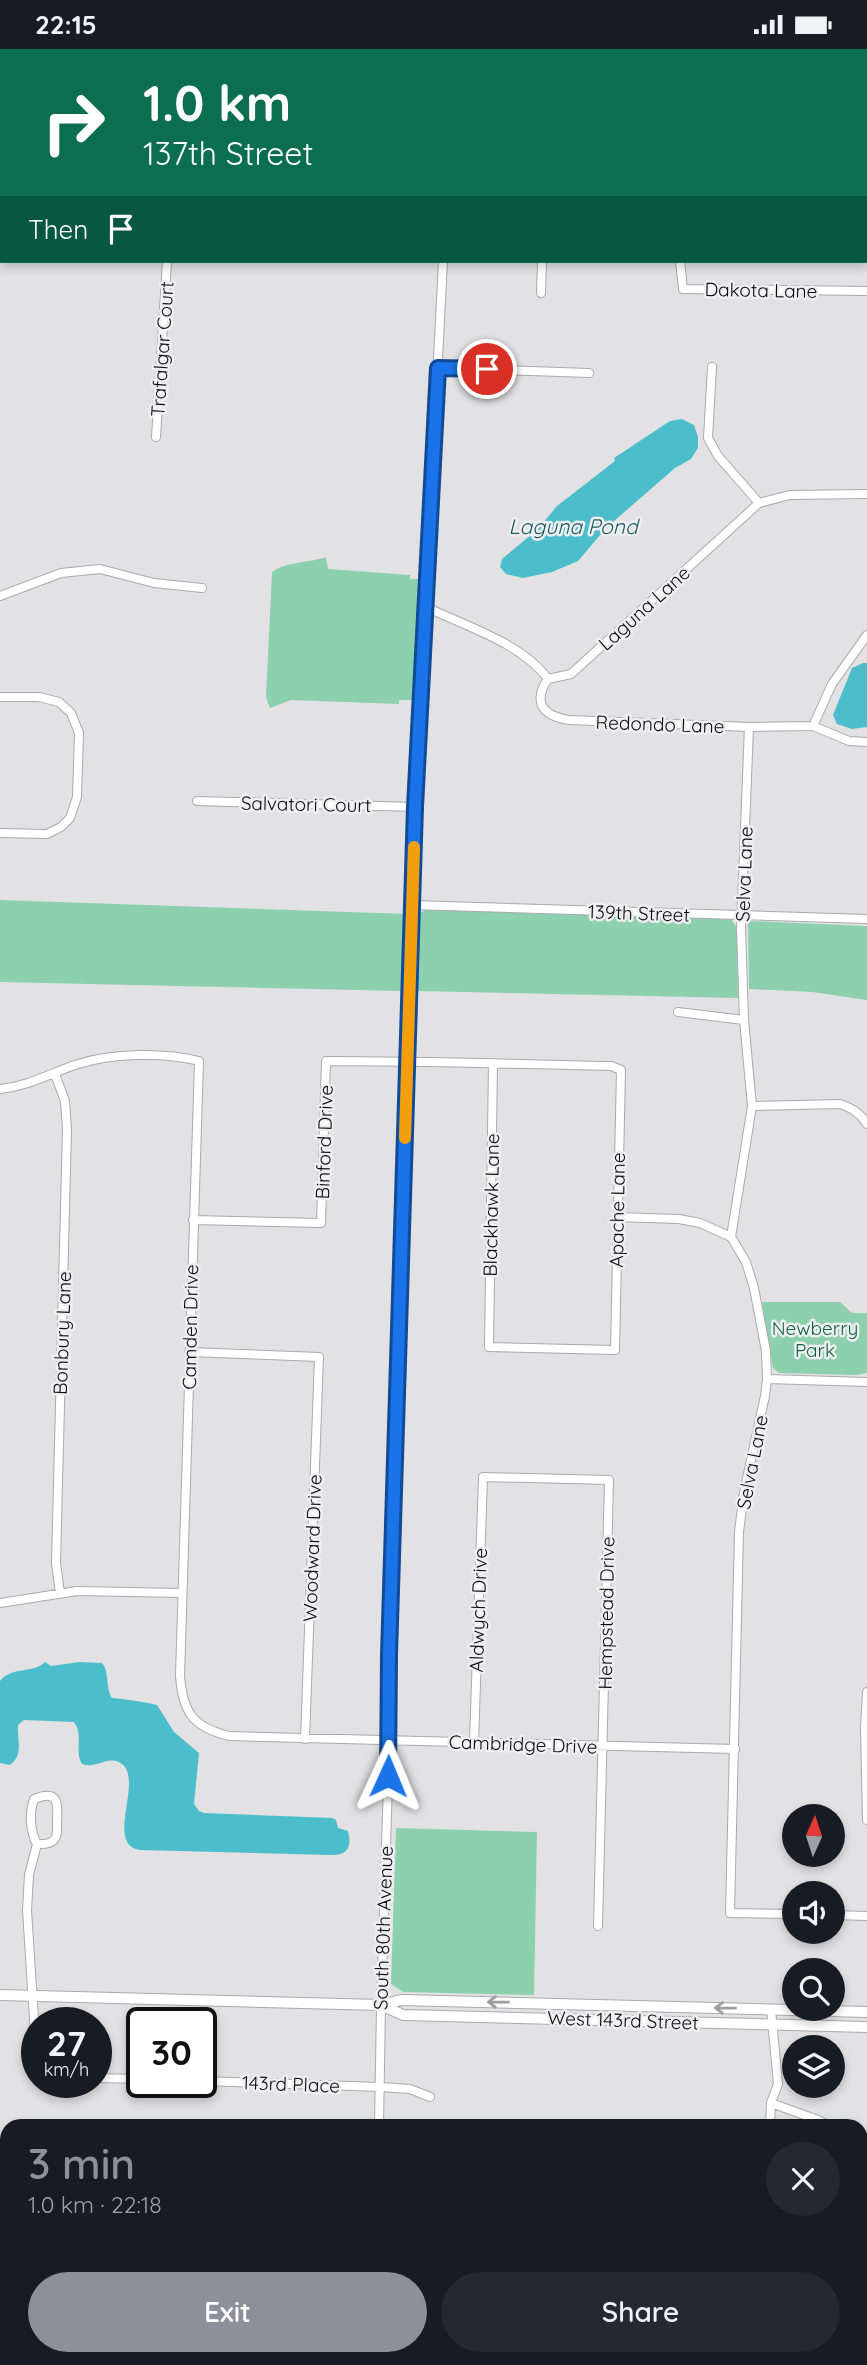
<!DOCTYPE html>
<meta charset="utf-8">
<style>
:root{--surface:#171b24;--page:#242831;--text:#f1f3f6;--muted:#9ea1a6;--accent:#8c9099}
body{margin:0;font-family:Quicksand,sans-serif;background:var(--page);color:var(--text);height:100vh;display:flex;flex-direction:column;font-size:26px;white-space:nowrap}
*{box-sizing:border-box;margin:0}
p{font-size:23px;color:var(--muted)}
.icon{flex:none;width:38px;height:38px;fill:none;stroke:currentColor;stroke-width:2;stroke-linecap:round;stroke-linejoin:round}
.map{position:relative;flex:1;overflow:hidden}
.drawer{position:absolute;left:0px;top:2070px;width:868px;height:247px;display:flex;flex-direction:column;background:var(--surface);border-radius:21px 21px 0 0;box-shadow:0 4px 10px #0003}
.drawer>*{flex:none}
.banner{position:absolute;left:0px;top:0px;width:868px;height:214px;box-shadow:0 4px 10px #0003;background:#0b6e4f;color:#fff;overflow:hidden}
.needle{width:46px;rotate:3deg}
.buttons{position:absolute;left:782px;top:1755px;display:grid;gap:14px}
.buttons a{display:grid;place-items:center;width:63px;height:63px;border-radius:50%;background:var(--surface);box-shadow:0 4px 10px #0003;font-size:35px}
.speed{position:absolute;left:21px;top:1958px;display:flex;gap:14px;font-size:35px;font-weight:700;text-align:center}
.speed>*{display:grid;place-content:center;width:91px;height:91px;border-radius:50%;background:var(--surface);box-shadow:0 4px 10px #0003;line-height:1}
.speed small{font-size:18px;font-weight:400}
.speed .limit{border:4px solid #111;border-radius:10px;background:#fff;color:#111}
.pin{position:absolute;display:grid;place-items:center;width:60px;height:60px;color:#fff;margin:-30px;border:4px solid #fff;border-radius:50%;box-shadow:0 2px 7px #0007}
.me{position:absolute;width:77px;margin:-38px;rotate:1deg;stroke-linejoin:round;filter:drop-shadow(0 0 5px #0008)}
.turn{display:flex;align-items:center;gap:24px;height:147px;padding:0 28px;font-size:32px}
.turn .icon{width:91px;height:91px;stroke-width:2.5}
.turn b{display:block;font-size:49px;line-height:60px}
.then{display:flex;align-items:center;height:66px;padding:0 28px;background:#0003;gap:14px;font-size:26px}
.round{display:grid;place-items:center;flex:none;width:74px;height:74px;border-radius:37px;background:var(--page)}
.head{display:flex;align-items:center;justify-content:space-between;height:119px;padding:0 28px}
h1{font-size:42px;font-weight:600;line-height:52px;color:var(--accent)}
.primary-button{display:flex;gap:14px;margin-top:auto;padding:14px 28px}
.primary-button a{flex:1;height:80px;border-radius:42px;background:var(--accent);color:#fff;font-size:28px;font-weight:600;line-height:80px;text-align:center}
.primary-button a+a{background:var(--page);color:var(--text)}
.status{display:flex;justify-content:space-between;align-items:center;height:49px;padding:0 35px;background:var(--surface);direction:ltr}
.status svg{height:19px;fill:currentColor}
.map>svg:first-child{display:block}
.green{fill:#8dd0ad}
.water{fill:#4cbdca}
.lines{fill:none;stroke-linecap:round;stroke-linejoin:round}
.minor-casing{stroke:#aaaaac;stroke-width:10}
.secondary-casing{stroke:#aaaaac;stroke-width:12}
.minor{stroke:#fff;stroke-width:8}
.secondary{stroke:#fff;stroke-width:10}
.oneway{stroke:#9e9e9f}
.route-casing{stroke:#114b97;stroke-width:18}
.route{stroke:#1a73e8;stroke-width:12}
.slow{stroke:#f59e0b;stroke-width:12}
.labels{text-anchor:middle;stroke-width:5;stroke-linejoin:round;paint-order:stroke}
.street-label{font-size:19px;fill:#0d0d0e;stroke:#efeff1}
.park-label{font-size:19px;fill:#0b6341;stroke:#efeff1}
.water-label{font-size:21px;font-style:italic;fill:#1c5b62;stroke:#efeff1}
</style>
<div class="status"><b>22:15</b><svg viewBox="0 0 49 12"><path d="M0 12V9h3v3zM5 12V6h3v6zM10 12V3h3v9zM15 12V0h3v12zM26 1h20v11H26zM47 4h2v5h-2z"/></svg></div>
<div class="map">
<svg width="867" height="2316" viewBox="0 0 867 2316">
<rect width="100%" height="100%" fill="#e2e2e4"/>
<path class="green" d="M 326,508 L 328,520 L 410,526 L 410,530 L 420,530 L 413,651 L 399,651 L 399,655 L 291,651 L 270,659 L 266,648 L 272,523 C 285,513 309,514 326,508 Z
M 0,851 L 407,865 L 403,942 L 0,933 Z
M 426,861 L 731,870 L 737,879 L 738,949 L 417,942 L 419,867 L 421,863 Z
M 748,872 L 867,877 L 867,951 L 812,943 L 749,940 Z
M 762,1253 L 840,1253 L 852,1264 L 867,1264 L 867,1324 L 856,1326 L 779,1324 L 773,1319 Z
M 396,1779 L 537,1783 L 534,1946 L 403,1943 L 391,1935 Z"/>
<path class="water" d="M 682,370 L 694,376 L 698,388 L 698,399 L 691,410 L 675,419 L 606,479 L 578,512 L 552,523 L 523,529 L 506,525 L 500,518 L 502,510 L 538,480 L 557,457 L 615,412 L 614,409 L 670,372 Z
M 863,614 L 867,614 L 867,678 L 852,680 L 837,675 L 833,666 L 852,619 Z
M 45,1613 L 51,1617 L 79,1613 L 102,1614 C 110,1623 105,1638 112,1649 C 117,1649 151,1654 157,1656 L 174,1683 L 199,1704 L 194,1755 L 199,1762 L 204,1764 L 332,1769 L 336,1771 L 338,1779 L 348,1782 C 352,1798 348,1806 331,1806 L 140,1801 C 103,1796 147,1727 119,1713 C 106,1707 96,1720 82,1715 C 74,1702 84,1687 74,1673 L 24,1671 L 18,1676 C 17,1691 24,1706 10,1716 L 0,1714 L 0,1632 C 12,1617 33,1625 45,1613 Z"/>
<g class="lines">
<defs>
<path id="minor" d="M 453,2 L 453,0
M 550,2 L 550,0
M 866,109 L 867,109
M 680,212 L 683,240 L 867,242
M 541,244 L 542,212
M 712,318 L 708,389 L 718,407 L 759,454
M 438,319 L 589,324
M 156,388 L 167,212
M 0,547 L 61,524 L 100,520 L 154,534 L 202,539
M 426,558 C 465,577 522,594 548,630 L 571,625 L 759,454 L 790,446 L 867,445
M 548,630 C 532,653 543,667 569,671 L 749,678 L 813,677 L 849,692 L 867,693
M 0,648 L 39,648 L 59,653 L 71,664 L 79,684 L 77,748 L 70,769 L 61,778 L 47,785 L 0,784
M 813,677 L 832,635 L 867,586
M 749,678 L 741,879 L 744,971 L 752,1057 L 731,1188 L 746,1213 L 754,1239 L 766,1302 L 767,1330 L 765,1347 L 744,1443 L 739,1483 L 730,1864 L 794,1865
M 197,752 L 415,758
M 412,856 L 867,870
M 678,963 L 744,971
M 55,1025 L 65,1052 L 67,1080 L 56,1514 L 60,1544
M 0,1040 C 30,1037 50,1024 78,1015 C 113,1004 164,1003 199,1012 L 180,1627 C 183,1664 193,1678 229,1687 L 735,1700
M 752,1057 L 840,1055 C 852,1059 860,1064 867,1075
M 617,1168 L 679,1170 L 700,1174 L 731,1188
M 193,1171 L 321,1174 L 326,1012 C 421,1012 516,1015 611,1017 L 621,1021 L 615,1301 L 489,1298 L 493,1014
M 189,1303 L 319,1308 L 305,1690
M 767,1330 L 867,1333
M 0,1554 L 77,1542 L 182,1544
M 867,1643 L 865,1679 L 867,1771
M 474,1693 L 483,1428 L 609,1431 L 598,1877
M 833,1866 L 867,1867
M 37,2016 L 27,1861 L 29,1826 L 37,1795 C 30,1782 29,1764 34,1750 C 59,1740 58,1754 57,1774 C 57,1780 58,1787 54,1791 C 49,1796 42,1795 37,1795
M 96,2029 L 142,2030
M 201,2032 L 381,2038 L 410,2040 L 430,2048
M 771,2054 L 818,2071 L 829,2077
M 379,2077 L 381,1956 L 389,1702 L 389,1606 L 415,758 L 443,212
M 770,2077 L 771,2054 L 778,2035 L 771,1960
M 0,2152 L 7,2152
M 861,2248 L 867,2251
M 0,2289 L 7,2289
M 740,2310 L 743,2316
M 382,2314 L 413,2316
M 95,2316 L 95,2310"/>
<path id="secondary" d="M 0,1946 L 381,1956 L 401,1951 L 867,1963
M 381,1956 L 403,1966 L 867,1978"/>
</defs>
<use href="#minor" class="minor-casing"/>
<use href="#secondary" class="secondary-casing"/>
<use href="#minor" class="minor"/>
<use href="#secondary" class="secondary"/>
</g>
<defs><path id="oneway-shaft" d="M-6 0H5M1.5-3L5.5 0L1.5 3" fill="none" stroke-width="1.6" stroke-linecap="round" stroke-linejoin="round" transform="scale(1.75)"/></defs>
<g class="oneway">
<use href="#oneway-shaft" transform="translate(498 1953) rotate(-179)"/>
<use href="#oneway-shaft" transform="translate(725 1959) rotate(-179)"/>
</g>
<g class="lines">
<defs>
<path id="route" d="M 388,1727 L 389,1606 L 415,758 L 438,319 L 487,320"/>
</defs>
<use href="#route" class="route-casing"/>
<use href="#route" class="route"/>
<path class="slow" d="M 405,1089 L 414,798"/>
</g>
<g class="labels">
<g class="street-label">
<text transform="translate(761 241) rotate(1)" y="7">Dakota Lane</text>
<text transform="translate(162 300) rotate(-86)" y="7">Trafalgar Court</text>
<text transform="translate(644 559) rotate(-42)" y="7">Laguna Lane</text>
<text transform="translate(660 675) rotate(2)" y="7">Redondo Lane</text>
<text transform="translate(306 755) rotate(1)" y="7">Salvatori Court</text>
<text transform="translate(744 825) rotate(-88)" y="7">Selva Lane</text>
<text transform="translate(639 864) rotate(2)" y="7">139th Street</text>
<text transform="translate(324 1093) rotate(-88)" y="7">Binford Drive</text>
<text transform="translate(491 1156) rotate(-89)" y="7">Blackhawk Lane</text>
<text transform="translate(617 1161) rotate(-89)" y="7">Apache Lane</text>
<text transform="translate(190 1278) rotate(-89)" y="7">Camden Drive</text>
<text transform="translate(62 1284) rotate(-88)" y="7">Bonbury Lane</text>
<text transform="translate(752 1413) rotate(-79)" y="7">Selva Lane</text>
<text transform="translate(312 1499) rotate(-88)" y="7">Woodward Drive</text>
<text transform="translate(478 1561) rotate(-88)" y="7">Aldwych Drive</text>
<text transform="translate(606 1564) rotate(-89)" y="7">Hempstead Drive</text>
<text transform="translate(523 1695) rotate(2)" y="7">Cambridge Drive</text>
<text transform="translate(383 1879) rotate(-88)" y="7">South 80th Avenue</text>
<text transform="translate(623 1971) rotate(2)" y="7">West 143rd Street</text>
<text transform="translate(291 2035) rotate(2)" y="7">143rd Place</text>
</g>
<g class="park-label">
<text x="815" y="1286">Newberry<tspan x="815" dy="22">Park</tspan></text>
</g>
<g class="water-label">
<text x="573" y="485">Laguna Pond</text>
</g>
</g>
</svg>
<div class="buttons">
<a><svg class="needle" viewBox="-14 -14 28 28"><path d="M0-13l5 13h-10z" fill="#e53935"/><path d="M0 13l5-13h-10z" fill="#9ea1a6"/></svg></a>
<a><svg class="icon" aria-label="sound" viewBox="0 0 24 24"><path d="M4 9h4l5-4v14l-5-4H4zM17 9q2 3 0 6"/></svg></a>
<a><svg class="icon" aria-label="search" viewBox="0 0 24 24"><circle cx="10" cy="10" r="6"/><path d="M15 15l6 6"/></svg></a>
<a><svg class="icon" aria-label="layers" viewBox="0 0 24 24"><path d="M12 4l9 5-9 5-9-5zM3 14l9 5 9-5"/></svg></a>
</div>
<div class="speed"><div>27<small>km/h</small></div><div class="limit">30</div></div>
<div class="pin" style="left:487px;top:320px;background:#d93025"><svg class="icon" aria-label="arrive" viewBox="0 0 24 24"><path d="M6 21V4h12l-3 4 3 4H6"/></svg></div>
<svg class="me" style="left:388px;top:1727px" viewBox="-20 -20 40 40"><path d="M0-17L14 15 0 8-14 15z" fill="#1a73e8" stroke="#fff" stroke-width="4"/></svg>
<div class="banner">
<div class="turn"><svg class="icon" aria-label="right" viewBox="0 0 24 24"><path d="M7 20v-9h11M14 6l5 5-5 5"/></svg><div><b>1.0 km</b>137th Street</div></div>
<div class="then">Then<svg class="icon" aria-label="arrive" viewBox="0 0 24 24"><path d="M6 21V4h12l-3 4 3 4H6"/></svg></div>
</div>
<section class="drawer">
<div class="head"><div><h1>3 min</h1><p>1.0 km · 22:18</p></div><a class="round"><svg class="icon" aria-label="close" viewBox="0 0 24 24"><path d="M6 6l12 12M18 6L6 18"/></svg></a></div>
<div class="primary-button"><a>Exit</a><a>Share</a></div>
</section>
</div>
